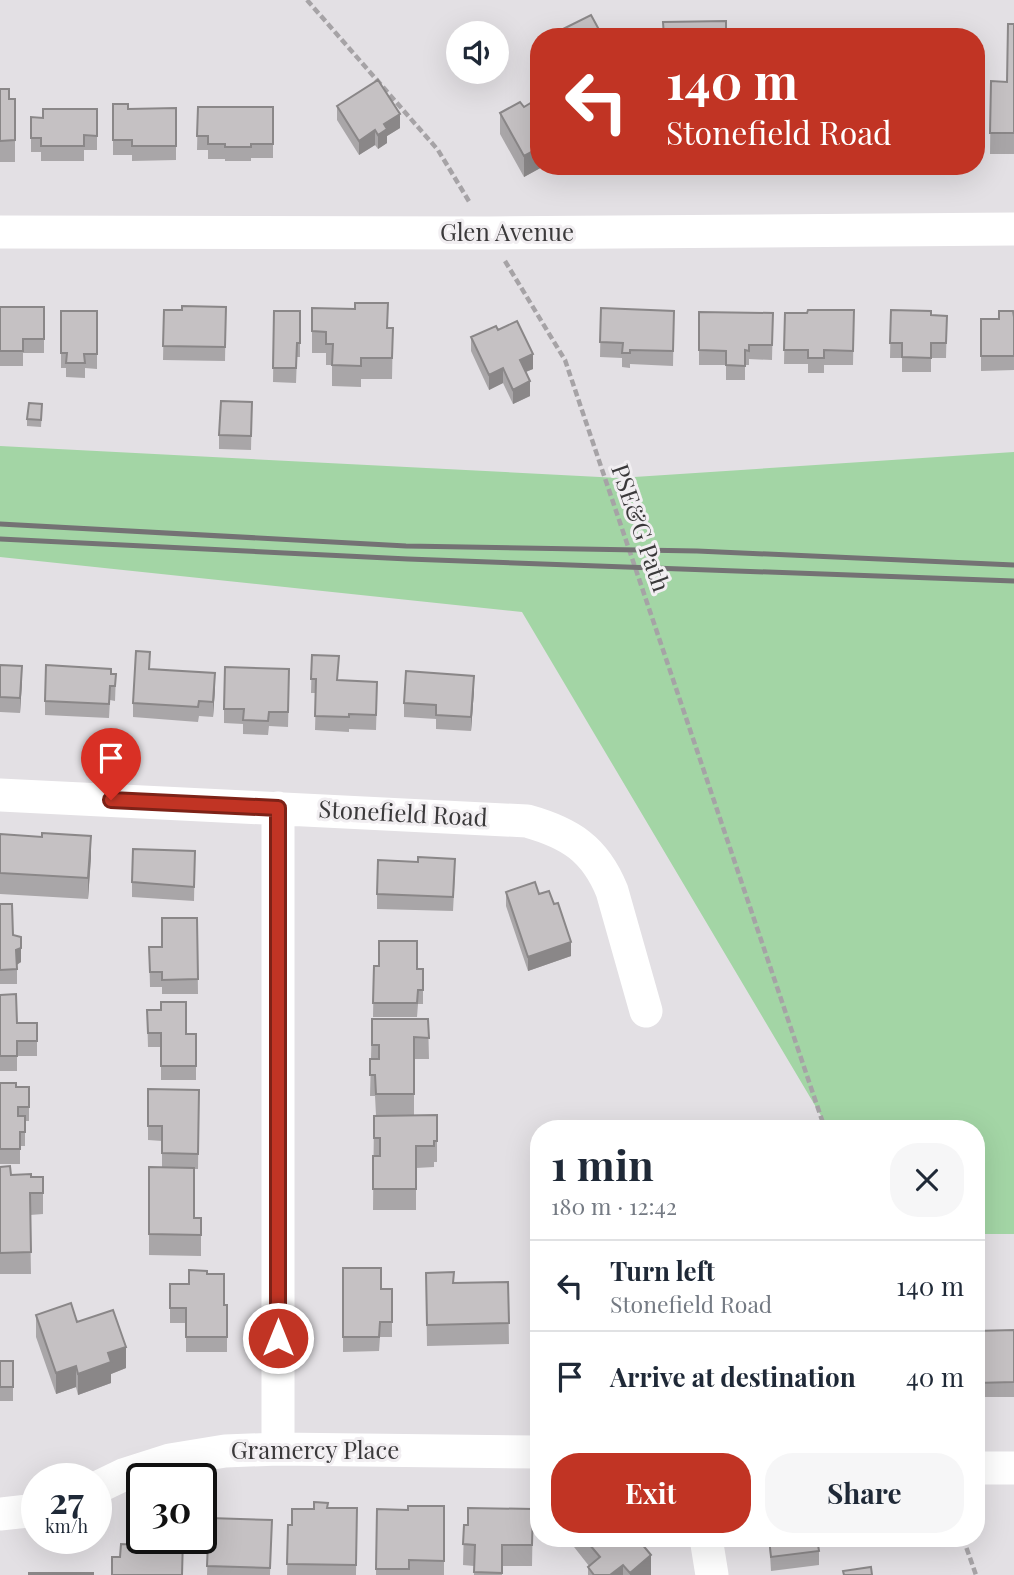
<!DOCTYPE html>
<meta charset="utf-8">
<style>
:root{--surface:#fff;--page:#f6f6f7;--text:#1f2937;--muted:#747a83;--line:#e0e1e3;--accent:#c13424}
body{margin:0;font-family:"Playfair Display",serif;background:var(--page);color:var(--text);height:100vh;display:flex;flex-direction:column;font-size:26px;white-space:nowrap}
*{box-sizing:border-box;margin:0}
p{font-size:23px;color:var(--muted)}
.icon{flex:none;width:38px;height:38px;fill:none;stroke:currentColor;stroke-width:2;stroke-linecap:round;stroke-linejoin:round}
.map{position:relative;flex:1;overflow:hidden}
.drawer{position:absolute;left:530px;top:1120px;width:455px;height:427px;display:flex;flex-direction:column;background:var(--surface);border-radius:28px;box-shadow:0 7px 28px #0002}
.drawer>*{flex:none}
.top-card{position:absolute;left:530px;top:28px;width:455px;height:147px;border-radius:28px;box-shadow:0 7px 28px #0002;background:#c13424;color:#fff;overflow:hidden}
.controls{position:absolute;left:446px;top:21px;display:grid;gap:14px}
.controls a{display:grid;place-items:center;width:63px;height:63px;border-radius:50%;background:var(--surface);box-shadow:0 7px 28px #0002;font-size:35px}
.speed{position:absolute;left:21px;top:1463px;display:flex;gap:14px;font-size:35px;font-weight:700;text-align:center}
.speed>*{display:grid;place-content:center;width:91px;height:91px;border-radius:50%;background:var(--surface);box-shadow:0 7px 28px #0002;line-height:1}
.speed small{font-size:18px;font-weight:400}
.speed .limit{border:4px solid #111;border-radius:10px;background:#fff;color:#111}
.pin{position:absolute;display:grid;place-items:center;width:60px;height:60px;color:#fff;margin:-72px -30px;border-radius:50% 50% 50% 0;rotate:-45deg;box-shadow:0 0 7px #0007}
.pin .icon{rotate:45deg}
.me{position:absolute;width:77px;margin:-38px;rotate:0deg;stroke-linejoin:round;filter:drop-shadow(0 0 5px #0008)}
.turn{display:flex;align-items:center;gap:24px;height:147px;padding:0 21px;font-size:32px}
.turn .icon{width:91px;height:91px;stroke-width:2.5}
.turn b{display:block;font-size:49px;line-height:60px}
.round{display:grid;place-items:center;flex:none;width:74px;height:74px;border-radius:28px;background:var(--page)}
.head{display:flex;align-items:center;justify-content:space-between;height:119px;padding:0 21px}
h1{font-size:42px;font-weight:700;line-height:52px}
.cta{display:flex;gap:14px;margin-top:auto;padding:14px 21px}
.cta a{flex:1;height:80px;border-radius:28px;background:var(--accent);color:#fff;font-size:28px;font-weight:700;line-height:80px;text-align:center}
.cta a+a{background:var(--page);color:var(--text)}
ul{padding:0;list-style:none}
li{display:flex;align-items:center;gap:21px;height:91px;padding:0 21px;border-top:2px solid var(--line)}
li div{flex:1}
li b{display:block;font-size:26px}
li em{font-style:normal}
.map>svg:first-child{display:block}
.green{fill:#a3d5a5}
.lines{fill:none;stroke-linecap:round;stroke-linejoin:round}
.path{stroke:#a6a3a6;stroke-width:4.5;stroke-dasharray:7 3.5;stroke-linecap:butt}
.minor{stroke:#fff;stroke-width:33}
.rail{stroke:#747274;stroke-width:5}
.wall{fill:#a9a6a8}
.shaded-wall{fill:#8a8788}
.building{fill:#c5c1c3;stroke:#8a8788;stroke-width:2}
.route-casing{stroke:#7d2217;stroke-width:18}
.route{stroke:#c13424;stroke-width:12}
.labels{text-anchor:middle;stroke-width:6;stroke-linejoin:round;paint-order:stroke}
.street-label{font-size:24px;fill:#3a393a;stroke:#f1eef1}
</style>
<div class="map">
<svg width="1014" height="1575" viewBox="0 0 1014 1575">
<rect width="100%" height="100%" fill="#e3e0e4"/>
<path class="green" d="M 0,446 L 619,478 L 1014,452 L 1014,1234 L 977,1234 L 976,1129 L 829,1129 L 522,612 L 0,557 Z"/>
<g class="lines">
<path class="path" d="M 307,0 L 438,150 L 470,203
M 505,261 L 565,360 L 825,1129
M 963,1538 L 976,1575"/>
<path class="minor" d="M 0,232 L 489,233 L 1014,229
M 0,795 L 527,821 C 570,833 595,849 612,891 L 646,1011
M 278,808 L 278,1449
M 979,1468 L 1014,1468
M 96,1488 L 123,1475 L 170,1460 L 225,1451 L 278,1449 L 539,1452
M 0,1514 L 37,1510
M 706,1538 L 712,1575"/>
<path class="rail" d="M 0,524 L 406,546 L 697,551 L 1014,565
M 0,539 L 408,559 L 1014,581"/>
</g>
<path class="wall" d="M 1014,24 L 1014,154 L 990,154 L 991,81 L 1007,82 Z
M 539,88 L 539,166 L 544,166 L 524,177 L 500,134 L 500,113 L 524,107 L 533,102 L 533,91 Z
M 0,89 L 9,99 L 15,99 L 15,162 L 0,162 Z
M 113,104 L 128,109 L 176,108 L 176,160 L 132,161 L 132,155 L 113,155 Z
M 337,106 L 400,128 L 387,136 L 387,143 L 378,149 L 375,145 L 359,155 L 337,120 Z
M 198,107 L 273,107 L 273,158 L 251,158 L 251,161 L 225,161 L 225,159 L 208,159 L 208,150 L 197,150 Z
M 97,109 L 97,150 L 84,150 L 84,161 L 41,161 L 41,152 L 31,152 L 31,117 L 43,118 Z
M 0,307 L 44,307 L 44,353 L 23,353 L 23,366 L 0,366 Z
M 226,307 L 225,361 L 163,360 L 164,310 L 182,310 Z
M 312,308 L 388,328 L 393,328 L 392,379 L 361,379 L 361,387 L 332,386 L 332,365 L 326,365 L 326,353 L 312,353 Z
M 601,308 L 674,311 L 673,366 L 630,364 L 630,368 L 622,367 L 622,358 L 600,357 Z
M 854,310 L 853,365 L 824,365 L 824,373 L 808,373 L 808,364 L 784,364 L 785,313 L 807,313 Z
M 891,310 L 931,315 L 947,316 L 946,358 L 931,358 L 931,372 L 902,372 L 902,358 L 890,358 Z
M 61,311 L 97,311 L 97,369 L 85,368 L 85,378 L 66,377 L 66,368 L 61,368 Z
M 274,311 L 300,311 L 300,357 L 297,357 L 296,383 L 273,382 Z
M 699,312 L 773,313 L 772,360 L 749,359 L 749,365 L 745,365 L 745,380 L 726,380 L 726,365 L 699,365 Z
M 1014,317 L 1014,370 L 981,371 L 981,319 L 999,319 Z
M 498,330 L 533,369 L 526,372 L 530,396 L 513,404 L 503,383 L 489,390 L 471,351 L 471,337 Z
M 252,402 L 251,450 L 219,449 L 219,435 Z
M 42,411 L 41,427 L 27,426 L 27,419 Z
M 312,655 L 338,680 L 377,696 L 376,730 L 349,729 L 349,732 L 315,730 L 316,693 L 311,693 Z
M 0,665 L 22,680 L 20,713 L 0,712 Z
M 149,669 L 215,688 L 213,717 L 199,716 L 198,722 L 133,717 L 133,703 Z
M 111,674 L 116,674 L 115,701 L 110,700 L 109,718 L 45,715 L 45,701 Z
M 289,683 L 288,727 L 269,726 L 268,735 L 243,734 L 243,724 L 224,723 L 224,709 Z
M 474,690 L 471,731 L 436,729 L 436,719 L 404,717 L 404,703 Z
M 0,834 L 91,857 L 88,899 L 0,894 Z
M 195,851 L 194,901 L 132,897 L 132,882 Z
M 455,873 L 453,911 L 377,909 L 377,894 Z
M 506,892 L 539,894 L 571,956 L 528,971 L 506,906 Z
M 0,904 L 13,935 L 21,937 L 21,962 L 17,965 L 17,984 L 0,984 Z
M 197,918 L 198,994 L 162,994 L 162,987 L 150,987 L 149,947 L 162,947 Z
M 374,966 L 423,969 L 423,1004 L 418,1004 L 417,1017 L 373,1017 Z
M 0,995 L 17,1023 L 37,1023 L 37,1056 L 17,1056 L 17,1071 L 0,1071 Z
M 147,1010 L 186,1034 L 196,1034 L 196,1080 L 161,1080 L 161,1047 L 148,1047 Z
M 372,1019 L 428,1019 L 429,1059 L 414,1059 L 414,1115 L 376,1115 L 375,1096 L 370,1096 Z
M 0,1083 L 16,1087 L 29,1087 L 29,1121 L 25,1121 L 25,1146 L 20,1146 L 20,1164 L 0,1164 Z
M 148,1089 L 199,1090 L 198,1169 L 194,1169 L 194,1218 L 201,1218 L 201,1256 L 149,1255 L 149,1167 L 162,1167 L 162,1141 L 148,1140 Z
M 437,1115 L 437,1162 L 434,1162 L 434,1167 L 416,1168 L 416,1210 L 373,1210 L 374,1116 Z
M 0,1167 L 11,1175 L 31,1177 L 43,1177 L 43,1214 L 30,1215 L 31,1274 L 0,1274 Z
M 343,1268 L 381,1289 L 392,1289 L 392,1337 L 380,1337 L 379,1351 L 343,1352 Z
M 426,1273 L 454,1283 L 508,1282 L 509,1344 L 427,1346 Z
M 170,1284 L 189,1284 L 224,1305 L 227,1305 L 227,1352 L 186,1352 L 186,1323 L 170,1323 Z
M 36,1315 L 77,1322 L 126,1368 L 111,1374 L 111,1383 L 78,1395 L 76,1387 L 56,1394 L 36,1337 Z
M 1014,1330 L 1014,1397 L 976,1397 L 976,1331 Z
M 0,1361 L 13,1361 L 13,1401 L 0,1401 Z
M 444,1506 L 444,1575 L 376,1575 L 377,1509 L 408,1510 Z
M 328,1508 L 357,1508 L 356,1575 L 287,1575 L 288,1525 L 292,1525 L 314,1509 Z
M 533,1509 L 532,1566 L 502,1566 L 502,1575 L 474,1575 L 474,1566 L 463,1565 L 464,1525 Z
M 209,1518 L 272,1520 L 270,1575 L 207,1575 Z
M 567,1538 L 637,1538 L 651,1575 L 588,1575 L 588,1567 L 589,1566 Z
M 769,1538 L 819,1551 L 819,1565 L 771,1571 Z"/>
<path class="shaded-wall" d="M 400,114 L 400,128 L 387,136 L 387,143 L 378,149 L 378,135 L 384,124 Z
M 375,130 L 375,145 L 359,155 L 359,141 Z
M 539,148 L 539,166 L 544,166 L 524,177 L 524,156 Z
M 547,166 L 555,166 L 547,171 Z
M 533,354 L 533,369 L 520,374 L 520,360 Z
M 503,368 L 503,383 L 489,390 L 489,375 Z
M 530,381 L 530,396 L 513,404 L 513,390 Z
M 22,666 L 22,680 L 20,713 L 20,698 Z
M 215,673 L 215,688 L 213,717 L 213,702 Z
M 474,676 L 474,690 L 471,731 L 471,717 Z
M 91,836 L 91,857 L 88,899 L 88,878 Z
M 571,942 L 571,956 L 528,971 L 528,957 Z
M 21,948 L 21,962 L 16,965 L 16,950 Z
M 126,1347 L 126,1368 L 111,1374 L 111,1383 L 78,1395 L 78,1374 L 108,1353 Z
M 76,1366 L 76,1387 L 56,1394 L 56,1373 Z
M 651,1555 L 651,1575 L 630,1575 L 630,1573 Z
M 623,1565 L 623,1575 L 610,1575 Z"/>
<path class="building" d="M 591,15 L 603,37 L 560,37 L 557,32 Z
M 726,21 L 726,37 L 664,37 L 663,22 Z
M 1008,24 L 1014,24 L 1014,133 L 990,133 L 991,81 L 1007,82 Z
M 378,80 L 400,114 L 384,124 L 387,129 L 378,135 L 375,130 L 359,141 L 337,106 Z
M 539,88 L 539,148 L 524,156 L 500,113 L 520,102 L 524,107 L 537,99 L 533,91 Z
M 0,89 L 9,89 L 9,99 L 15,99 L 15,140 L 0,141 Z
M 113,104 L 128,104 L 128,109 L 176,108 L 176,146 L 132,146 L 132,140 L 113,140 Z
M 198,107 L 273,107 L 273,144 L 251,144 L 251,147 L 225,147 L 225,144 L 208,144 L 208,136 L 197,136 Z
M 43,109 L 97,109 L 97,136 L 84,135 L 84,146 L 41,146 L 41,138 L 31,138 L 31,117 L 43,118 Z
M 355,303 L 388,303 L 387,328 L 393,328 L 392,358 L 361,358 L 361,366 L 332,365 L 333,344 L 326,344 L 326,332 L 312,331 L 312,308 L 355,309 Z
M 182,306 L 226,307 L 225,347 L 163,346 L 164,310 L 182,310 Z
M 0,307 L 44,307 L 44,339 L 23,339 L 23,351 L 0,351 Z
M 601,308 L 674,311 L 673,351 L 630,350 L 630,353 L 622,353 L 623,343 L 600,342 Z
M 808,310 L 854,310 L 853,351 L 824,350 L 824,358 L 808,358 L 808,350 L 784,350 L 785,313 L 807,313 Z
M 891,310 L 931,311 L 931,315 L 947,316 L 946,343 L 931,343 L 931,358 L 902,357 L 902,343 L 890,343 Z
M 61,311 L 97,311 L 97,354 L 84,354 L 85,363 L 66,363 L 67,353 L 61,353 Z
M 274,311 L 300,311 L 300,343 L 297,343 L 296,368 L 273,368 Z
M 999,311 L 1013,311 L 1014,317 L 1014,356 L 981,356 L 981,319 L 999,319 Z
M 699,312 L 773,313 L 772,345 L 749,345 L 749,351 L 745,350 L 745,366 L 726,365 L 726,351 L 699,350 Z
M 517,321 L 533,354 L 520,360 L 530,381 L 513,390 L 503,368 L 489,375 L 471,337 L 496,326 L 498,330 Z
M 221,401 L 252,402 L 251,436 L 219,435 Z
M 29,403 L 42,404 L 41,420 L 27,419 Z
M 136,651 L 150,652 L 149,669 L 215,673 L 213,702 L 199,701 L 198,707 L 133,703 Z
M 312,655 L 339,656 L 337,680 L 377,682 L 376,715 L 349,714 L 349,717 L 315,716 L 316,679 L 311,679 Z
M 0,665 L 22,666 L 20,698 L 0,697 Z
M 46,665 L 111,669 L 111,674 L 116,674 L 115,686 L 110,686 L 109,704 L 45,701 Z
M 225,667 L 289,669 L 288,712 L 269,712 L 268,721 L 243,720 L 244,709 L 224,709 Z
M 406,671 L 474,676 L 471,717 L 436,715 L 436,705 L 404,703 Z
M 42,833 L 91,836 L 88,878 L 0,873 L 0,834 L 42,837 Z
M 133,849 L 195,851 L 194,887 L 132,882 Z
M 418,857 L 455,859 L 453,897 L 377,894 L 378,860 L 418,862 Z
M 535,882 L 539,894 L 549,891 L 554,904 L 558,903 L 571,942 L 528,957 L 506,892 Z
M 0,904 L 12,904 L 13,935 L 21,937 L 21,948 L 16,950 L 17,969 L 0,970 Z
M 162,918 L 197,918 L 198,979 L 162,980 L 162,972 L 150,972 L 149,947 L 162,947 Z
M 379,941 L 417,941 L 417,969 L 423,969 L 423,990 L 418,990 L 417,1003 L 373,1003 L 374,966 L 379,966 Z
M 16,994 L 17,1023 L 37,1023 L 37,1041 L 17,1041 L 17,1056 L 0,1056 L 0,995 Z
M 161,1002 L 186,1002 L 186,1034 L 196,1034 L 196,1066 L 161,1066 L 161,1033 L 148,1033 L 147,1010 L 161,1010 Z
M 372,1019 L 428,1019 L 429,1038 L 414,1037 L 414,1094 L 376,1094 L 375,1075 L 370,1075 L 370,1059 L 379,1059 L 379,1045 L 372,1045 Z
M 0,1083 L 16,1083 L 16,1087 L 29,1087 L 29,1107 L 18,1107 L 18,1116 L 25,1116 L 25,1132 L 20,1132 L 20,1149 L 0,1149 Z
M 148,1089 L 199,1090 L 198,1154 L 162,1153 L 162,1126 L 148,1126 Z
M 437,1115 L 437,1141 L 434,1141 L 434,1146 L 416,1146 L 416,1189 L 373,1189 L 373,1156 L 380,1156 L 380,1138 L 374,1138 L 374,1116 Z
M 10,1166 L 11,1175 L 31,1174 L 31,1177 L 43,1177 L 43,1193 L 30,1193 L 31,1252 L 0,1253 L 0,1167 Z
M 149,1167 L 194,1168 L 194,1218 L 201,1218 L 201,1235 L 149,1234 Z
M 343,1268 L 381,1268 L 381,1289 L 392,1289 L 392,1322 L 380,1322 L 379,1337 L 343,1337 Z
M 189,1270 L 207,1271 L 207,1274 L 224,1274 L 224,1305 L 227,1305 L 227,1337 L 186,1337 L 186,1308 L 170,1308 L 170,1284 L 189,1284 Z
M 454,1272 L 453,1283 L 508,1282 L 509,1323 L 427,1325 L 426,1273 Z
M 71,1303 L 77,1322 L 113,1310 L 126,1347 L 108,1353 L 111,1362 L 78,1374 L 76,1366 L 56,1373 L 36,1315 Z
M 1014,1330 L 1014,1382 L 976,1383 L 976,1331 Z
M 0,1361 L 13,1361 L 13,1387 L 0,1387 Z
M 314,1502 L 328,1503 L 327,1508 L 357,1508 L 356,1565 L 287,1564 L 288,1525 L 292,1525 L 292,1509 L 314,1509 Z
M 408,1506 L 444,1506 L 444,1561 L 409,1560 L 409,1569 L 376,1569 L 377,1509 L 408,1510 Z
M 468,1508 L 533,1509 L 532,1545 L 502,1545 L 502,1573 L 474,1572 L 475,1545 L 463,1544 L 464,1525 L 468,1525 Z
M 209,1518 L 272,1520 L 270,1568 L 207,1566 Z
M 141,1537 L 142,1538 L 183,1538 L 182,1575 L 112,1575 L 112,1557 L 120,1557 L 121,1544 L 141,1545 Z
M 584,1538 L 637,1538 L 651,1555 L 630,1573 L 623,1565 L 610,1575 L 594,1575 L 588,1567 L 600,1557 Z
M 769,1538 L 817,1538 L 819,1551 L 771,1557 Z
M 871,1567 L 872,1575 L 844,1575 L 843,1571 Z
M 29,1573 L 93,1573 L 93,1575 L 29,1575 Z"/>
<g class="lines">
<defs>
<path id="route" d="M 111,800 L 278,808 L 278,1338"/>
</defs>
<use href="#route" class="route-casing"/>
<use href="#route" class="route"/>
</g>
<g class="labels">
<g class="street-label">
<text x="507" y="241">Glen Avenue</text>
<text transform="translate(640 528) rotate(71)" y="8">PSE&amp;G Path</text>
<text transform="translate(403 814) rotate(3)" y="8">Stonefield Road</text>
<text x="315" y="1459">Gramercy Place</text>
</g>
</g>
</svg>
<div class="controls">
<a><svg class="icon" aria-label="sound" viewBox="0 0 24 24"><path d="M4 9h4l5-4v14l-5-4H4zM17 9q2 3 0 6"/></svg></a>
</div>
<div class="speed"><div>27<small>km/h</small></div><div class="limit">30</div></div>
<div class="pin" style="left:111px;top:800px;background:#d93025"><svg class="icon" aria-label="arrive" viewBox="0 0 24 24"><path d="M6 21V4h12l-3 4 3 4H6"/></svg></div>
<svg class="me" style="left:278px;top:1338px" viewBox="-20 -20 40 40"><circle r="17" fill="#c13424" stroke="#fff" stroke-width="3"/><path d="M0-11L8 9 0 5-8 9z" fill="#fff"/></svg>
<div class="top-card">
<div class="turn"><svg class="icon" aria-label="left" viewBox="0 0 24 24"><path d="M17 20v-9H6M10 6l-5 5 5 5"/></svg><div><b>140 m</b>Stonefield Road</div></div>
</div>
<section class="drawer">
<div class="head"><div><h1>1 min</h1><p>180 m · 12:42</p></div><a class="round"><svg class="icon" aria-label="close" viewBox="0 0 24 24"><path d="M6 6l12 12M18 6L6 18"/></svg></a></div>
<ul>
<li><svg class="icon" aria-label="left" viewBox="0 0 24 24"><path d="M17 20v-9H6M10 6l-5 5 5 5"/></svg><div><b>Turn left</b><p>Stonefield Road</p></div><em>140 m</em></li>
<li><svg class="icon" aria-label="arrive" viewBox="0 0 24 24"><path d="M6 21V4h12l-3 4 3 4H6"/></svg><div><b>Arrive at destination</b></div><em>40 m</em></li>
</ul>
<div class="cta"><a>Exit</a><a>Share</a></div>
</section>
</div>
